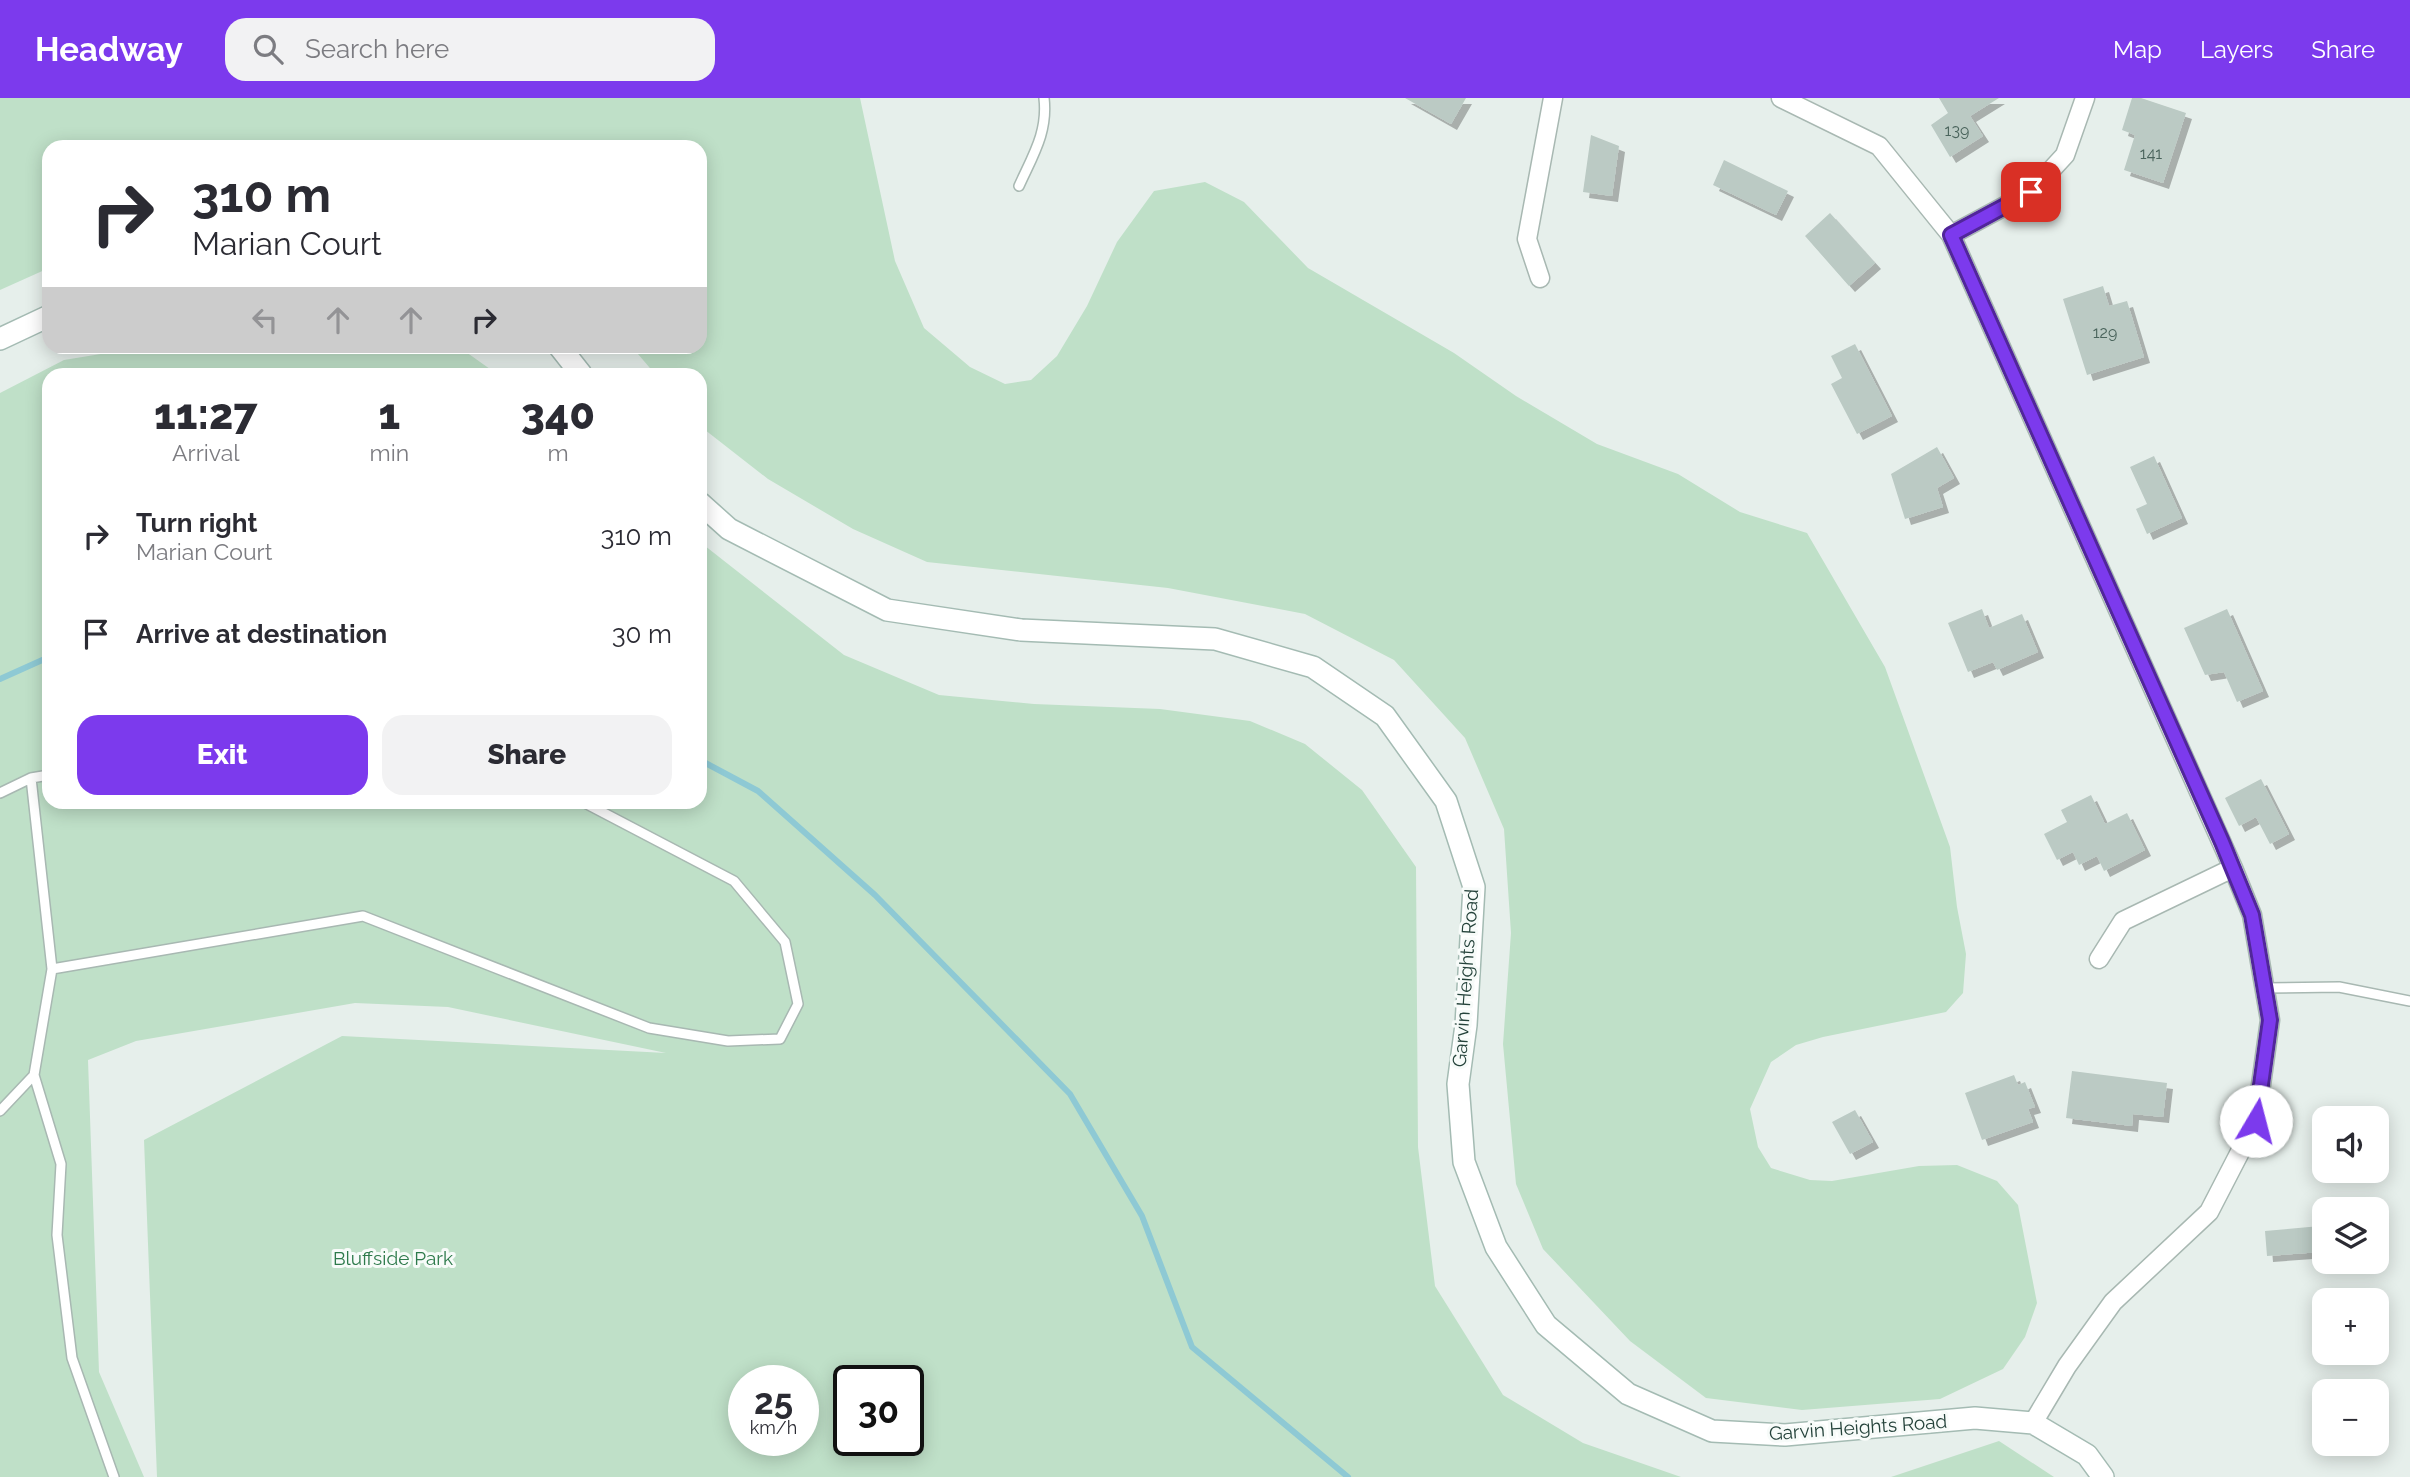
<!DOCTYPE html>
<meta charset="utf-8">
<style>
:root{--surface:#fff;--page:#f2f2f3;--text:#2b2b33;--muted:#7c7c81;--accent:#7c3aed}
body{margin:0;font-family:Raleway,sans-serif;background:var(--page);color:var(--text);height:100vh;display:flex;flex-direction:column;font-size:26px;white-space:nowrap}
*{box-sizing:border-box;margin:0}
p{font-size:23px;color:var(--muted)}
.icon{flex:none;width:38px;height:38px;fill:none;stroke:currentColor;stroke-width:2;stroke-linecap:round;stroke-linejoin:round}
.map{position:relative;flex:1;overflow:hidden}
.drawer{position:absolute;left:42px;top:270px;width:665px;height:441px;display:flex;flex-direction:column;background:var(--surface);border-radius:21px;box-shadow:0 4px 18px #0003}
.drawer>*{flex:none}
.banner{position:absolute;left:42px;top:42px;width:665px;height:214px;border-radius:21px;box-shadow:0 4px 18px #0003;background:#fff;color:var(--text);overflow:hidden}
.tools{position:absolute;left:2312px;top:1008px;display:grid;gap:14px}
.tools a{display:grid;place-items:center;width:77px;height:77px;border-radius:14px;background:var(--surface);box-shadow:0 4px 18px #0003;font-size:35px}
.speed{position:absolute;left:728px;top:1267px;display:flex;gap:14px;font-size:35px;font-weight:700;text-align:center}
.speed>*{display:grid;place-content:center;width:91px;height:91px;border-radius:50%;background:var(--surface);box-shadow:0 4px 18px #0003;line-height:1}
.speed small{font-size:18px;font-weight:400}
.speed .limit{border:4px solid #111;border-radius:10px;background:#fff;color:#111}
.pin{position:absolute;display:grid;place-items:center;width:60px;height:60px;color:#fff;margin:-30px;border-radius:14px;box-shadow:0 4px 10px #0006}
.me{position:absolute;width:77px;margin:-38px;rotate:8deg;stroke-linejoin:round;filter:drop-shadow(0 0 5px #0008)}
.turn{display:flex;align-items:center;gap:24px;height:147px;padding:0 35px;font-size:32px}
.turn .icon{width:91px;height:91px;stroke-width:2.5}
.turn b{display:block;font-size:49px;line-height:60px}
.lanes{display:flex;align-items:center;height:66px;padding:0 35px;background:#0003;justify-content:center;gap:35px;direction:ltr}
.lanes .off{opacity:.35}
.eta{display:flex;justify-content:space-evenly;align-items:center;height:119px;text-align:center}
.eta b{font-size:42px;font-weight:800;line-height:49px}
.cta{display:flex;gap:14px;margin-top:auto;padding:14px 35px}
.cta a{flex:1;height:80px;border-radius:21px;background:var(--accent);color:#fff;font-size:28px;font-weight:800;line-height:80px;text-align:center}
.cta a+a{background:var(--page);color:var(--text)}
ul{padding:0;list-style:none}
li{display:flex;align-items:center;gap:21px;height:98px;padding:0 35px}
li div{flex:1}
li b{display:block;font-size:26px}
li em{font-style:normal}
header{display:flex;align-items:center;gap:42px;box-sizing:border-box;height:98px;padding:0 35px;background:var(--accent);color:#fff}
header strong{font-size:33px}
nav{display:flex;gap:38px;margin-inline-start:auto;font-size:24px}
.search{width:490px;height:63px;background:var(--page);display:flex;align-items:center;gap:18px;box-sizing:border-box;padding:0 24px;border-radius:21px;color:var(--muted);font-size:26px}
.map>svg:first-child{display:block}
.green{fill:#bfe0c8;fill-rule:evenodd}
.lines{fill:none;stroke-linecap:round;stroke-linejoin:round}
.stream{stroke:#8ec9d4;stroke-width:6}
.building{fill:#bbcac4;filter:url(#shadow)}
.lane-casing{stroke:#a8b8b2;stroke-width:12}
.street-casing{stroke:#a8b8b2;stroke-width:21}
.secondary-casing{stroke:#a4bbb3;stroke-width:24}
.lane{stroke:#fff;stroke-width:9}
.street{stroke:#fff;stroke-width:18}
.secondary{stroke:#fff;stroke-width:21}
.route-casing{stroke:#51269a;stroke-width:18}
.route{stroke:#7c3aed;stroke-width:12}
.labels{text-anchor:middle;stroke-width:6;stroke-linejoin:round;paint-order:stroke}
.number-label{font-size:16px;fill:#4a645c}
.street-label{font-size:19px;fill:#24423a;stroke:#f7fbf9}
.park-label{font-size:19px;fill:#2d7a4b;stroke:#f7fbf9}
</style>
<header>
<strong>Headway</strong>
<div class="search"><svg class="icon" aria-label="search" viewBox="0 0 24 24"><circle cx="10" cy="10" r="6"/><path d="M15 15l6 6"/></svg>Search here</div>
<nav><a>Map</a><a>Layers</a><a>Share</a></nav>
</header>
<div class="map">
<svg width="2410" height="1379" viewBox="0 0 2410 1379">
<defs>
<filter id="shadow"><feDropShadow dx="6" dy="6" stdDeviation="0" flood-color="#0004"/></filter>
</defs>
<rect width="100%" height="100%" fill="#e6efeb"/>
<path class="green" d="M 0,0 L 860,0 L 895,163 L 924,230 L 970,269 L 1005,286 L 1031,282 L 1057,258 L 1087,208 L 1117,144 L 1154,93 L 1205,84 L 1244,104 L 1308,170 L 1454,255 L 1516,298 L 1597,346 L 1678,376 L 1740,414 L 1807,435 L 1885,569 L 1950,749 L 1957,809 L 1966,856 L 1963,895 L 1946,914 L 1823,939 L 1796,947 L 1771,964 L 1750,1011 L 1758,1049 L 1771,1070 L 1810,1082 L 1832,1083 L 1919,1068 L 1957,1067 L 1997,1083 L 2018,1107 L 2037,1205 L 2025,1239 L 2003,1271 L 1940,1301 L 1802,1312 L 1706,1300 L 1630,1243 L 1543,1151 L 1516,1086 L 1503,946 L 1511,835 L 1504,731 L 1465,640 L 1394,562 L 1305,516 L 1168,490 L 927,464 L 853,431 L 768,381 L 700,328 L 700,276 L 655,276 L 632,249 L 700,248 L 700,49 L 49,49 L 49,170 L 0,192 Z
M 133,248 L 459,249 L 497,276 L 49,276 L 49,704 L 700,704 L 700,444 L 844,557 L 939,597 L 1034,606 L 1160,611 L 1250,623 L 1305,646 L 1362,692 L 1416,769 L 1418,1049 L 1435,1188 L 1503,1297 L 1583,1345 L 1681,1379 L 157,1379 L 144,1042 L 342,938 L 666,955 L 448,909 L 355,905 L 136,943 L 88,962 L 99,1274 L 144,1379 L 0,1379 L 0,295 L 64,262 L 119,253 ZM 744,1283 L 803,1283 L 803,1342 L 744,1342 ZM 849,1283 L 908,1283 L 908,1342 L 849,1342 Z
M 1999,1343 L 2054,1379 L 1891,1379 Z"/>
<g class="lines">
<path class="stream" d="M 0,581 L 49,559
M 700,662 L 758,693 L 875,797 L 1070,996 L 1142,1118 L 1192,1249 L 1348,1379"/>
</g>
<path class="building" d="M 1405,0 L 1466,0 L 1451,26 Z
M 1939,0 L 1999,0 L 1970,18 L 1983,38 L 1950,59 L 1931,27 L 1948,15 Z
M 2132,0 L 2141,0 L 2186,15 L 2163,85 L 2124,72 L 2135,37 L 2122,32 Z
M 1591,37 L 1619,48 L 1612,98 L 1583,94 Z
M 1724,62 L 1788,93 L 1776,117 L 1713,87 Z
M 1830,115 L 1875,165 L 1849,188 L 1805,138 Z
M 2103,188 L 2109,208 L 2127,203 L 2144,259 L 2087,277 L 2063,201 Z
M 1855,246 L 1892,318 L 1857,336 L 1831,286 L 1842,280 L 1831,258 Z
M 1937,349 L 1954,380 L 1937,390 L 1943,409 L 1905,421 L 1891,376 Z
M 2154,358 L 2182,420 L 2147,436 L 2136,411 L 2147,406 L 2130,369 Z
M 1982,511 L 1989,530 L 2022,516 L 2038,554 L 1997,572 L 1993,564 L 1968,574 L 1948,525 Z
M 2227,511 L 2263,593 L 2237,604 L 2224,574 L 2205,577 L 2184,530 Z
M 2261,681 L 2289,736 L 2270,746 L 2256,719 L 2239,728 L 2225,700 Z
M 2091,697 L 2105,726 L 2127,715 L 2145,752 L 2104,773 L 2097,758 L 2079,767 L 2073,754 L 2057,762 L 2044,736 L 2067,724 L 2061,712 Z
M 2072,973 L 2167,985 L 2163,1019 L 2133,1016 L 2132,1028 L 2066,1020 Z
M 2014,977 L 2018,987 L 2025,984 L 2035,1009 L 2028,1011 L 2033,1024 L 1982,1042 L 1965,995 Z
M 1855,1012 L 1873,1044 L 1850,1056 L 1832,1024 Z
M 2320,1128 L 2321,1154 L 2267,1158 L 2265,1133 Z"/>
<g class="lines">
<defs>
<path id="lane" d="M 1019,88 C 1033,57 1048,34 1044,0
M 31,680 L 52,871 L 34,977 L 61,1066 L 57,1137 L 72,1260 L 114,1379
M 0,695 L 31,680 L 49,677
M 52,871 L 363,818 L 649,930 L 728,943 L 780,941 L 798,906 L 785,844 L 734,783 L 583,704
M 2264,890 L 2339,889 L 2410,903
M 0,1013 L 34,977"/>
<path id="street" d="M 1781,0 L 1879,48 L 1951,137 L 2233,770 L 2252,817 L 2270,922 L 2256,1023 L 2209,1114 L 2113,1204 L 2067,1268 L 2033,1325
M 1951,137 L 2031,94 L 2065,57 L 2085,0
M 1540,180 L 1527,141 L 1553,0
M 2099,861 L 2123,823 L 2233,770"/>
<path id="secondary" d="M 0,241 L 49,218
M 559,248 L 581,276
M 700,405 L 729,431 L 887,512 L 1021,532 L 1215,541 L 1313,569 L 1385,618 L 1446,703 L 1474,789 L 1466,927 L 1458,986 L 1464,1064 L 1496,1149 L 1546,1227 L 1628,1296 L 1712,1333 L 1785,1337 L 1975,1320 L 2033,1325 L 2087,1357 L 2103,1379"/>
</defs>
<use href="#lane" class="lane-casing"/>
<use href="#street" class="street-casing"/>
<use href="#secondary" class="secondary-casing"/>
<use href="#lane" class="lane"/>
<use href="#street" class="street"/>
<use href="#secondary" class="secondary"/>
</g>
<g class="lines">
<defs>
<path id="route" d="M 2031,94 L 1951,137 L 2222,744 L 2252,817 L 2270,922 L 2256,1023"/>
</defs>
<use href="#route" class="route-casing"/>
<use href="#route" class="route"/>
</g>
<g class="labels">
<g class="number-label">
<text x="1957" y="38">139</text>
<text x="2151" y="61">141</text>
<text x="2105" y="240">129</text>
</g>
<g class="street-label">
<text transform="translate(1465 880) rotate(-86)" y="7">Garvin Heights Road</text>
<text transform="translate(1858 1329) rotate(-4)" y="7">Garvin Heights Road</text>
</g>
<g class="park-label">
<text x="393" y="1167">Bluffside Park</text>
</g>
</g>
</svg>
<div class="tools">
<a><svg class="icon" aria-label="sound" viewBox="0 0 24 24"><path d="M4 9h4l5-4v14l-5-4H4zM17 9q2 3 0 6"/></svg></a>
<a><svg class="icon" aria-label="layers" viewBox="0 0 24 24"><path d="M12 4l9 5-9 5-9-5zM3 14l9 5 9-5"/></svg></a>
<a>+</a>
<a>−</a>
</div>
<div class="speed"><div>25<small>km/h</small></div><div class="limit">30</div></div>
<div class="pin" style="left:2031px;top:94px;background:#d93025"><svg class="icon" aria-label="arrive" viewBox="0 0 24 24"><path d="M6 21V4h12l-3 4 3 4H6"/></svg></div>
<svg class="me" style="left:2256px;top:1023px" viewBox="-20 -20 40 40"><circle r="19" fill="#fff"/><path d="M0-13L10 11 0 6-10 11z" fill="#7c3aed"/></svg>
<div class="banner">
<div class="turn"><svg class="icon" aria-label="right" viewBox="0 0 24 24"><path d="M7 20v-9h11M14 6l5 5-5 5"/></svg><div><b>310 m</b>Marian Court</div></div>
<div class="lanes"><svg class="icon off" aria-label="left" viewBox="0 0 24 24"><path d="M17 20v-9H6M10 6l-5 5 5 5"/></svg><svg class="icon off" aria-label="ahead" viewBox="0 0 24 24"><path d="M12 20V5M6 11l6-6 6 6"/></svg><svg class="icon off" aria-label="ahead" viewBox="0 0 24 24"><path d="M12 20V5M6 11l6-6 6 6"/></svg><svg class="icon" aria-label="right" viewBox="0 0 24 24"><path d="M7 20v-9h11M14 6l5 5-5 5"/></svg></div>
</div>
<section class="drawer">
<div class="eta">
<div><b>11:27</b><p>Arrival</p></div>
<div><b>1</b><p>min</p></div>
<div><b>340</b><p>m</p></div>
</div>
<ul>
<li><svg class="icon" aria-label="right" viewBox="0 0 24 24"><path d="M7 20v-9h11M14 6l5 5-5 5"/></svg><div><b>Turn right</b><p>Marian Court</p></div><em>310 m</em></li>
<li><svg class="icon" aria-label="arrive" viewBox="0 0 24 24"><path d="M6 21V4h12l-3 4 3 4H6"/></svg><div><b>Arrive at destination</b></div><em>30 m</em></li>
</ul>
<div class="cta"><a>Exit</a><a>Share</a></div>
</section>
</div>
